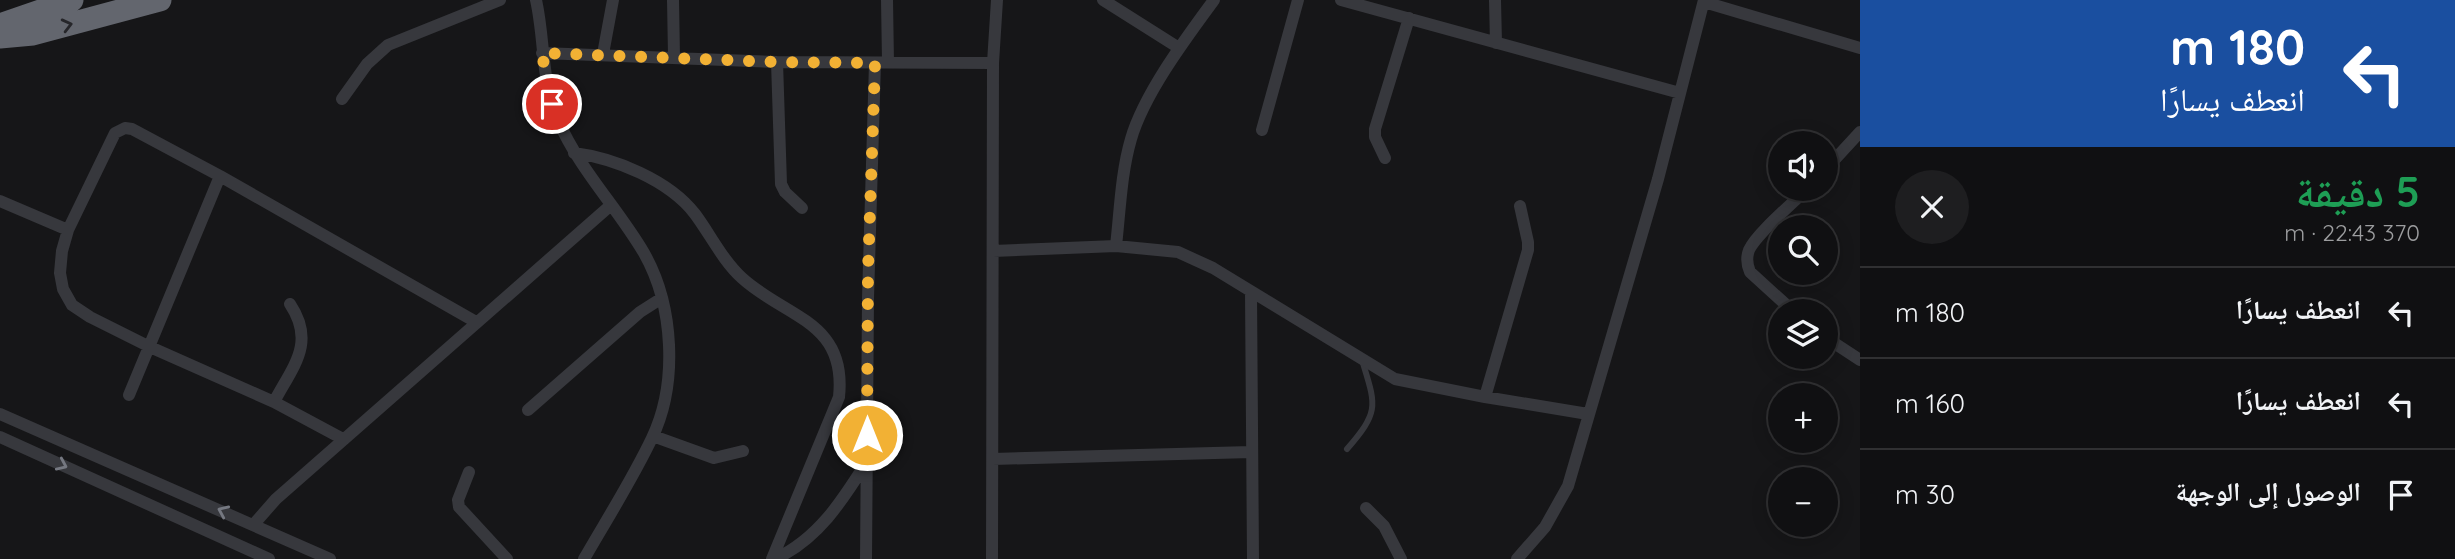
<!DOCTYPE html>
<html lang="ar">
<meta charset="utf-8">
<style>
:root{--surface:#101012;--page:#1e1e20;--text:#f1f3f6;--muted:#9c9d9f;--line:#303032}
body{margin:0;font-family:Quicksand,"Noto Naskh Arabic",sans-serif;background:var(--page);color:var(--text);direction:rtl;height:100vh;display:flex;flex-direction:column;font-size:26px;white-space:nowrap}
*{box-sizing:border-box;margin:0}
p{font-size:23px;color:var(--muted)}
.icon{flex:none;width:38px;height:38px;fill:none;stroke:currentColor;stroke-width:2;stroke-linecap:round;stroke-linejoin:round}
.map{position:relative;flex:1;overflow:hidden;direction:ltr}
.sheet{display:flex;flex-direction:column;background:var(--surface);width:595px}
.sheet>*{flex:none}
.top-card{background:#1a4fa0;color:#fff;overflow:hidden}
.fabs{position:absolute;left:1768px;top:131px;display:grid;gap:14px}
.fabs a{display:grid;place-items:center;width:70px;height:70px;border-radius:50%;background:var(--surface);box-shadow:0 4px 18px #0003,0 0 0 2px var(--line);font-size:35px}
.pin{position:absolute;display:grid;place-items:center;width:60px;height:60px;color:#fff;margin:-30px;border:4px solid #fff;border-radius:50%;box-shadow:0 2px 7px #0007}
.me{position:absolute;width:77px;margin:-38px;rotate:0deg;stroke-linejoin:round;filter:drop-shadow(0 0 5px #0008)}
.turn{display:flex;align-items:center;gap:24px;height:147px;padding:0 35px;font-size:32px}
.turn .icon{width:91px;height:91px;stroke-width:2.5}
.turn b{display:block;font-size:49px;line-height:60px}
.round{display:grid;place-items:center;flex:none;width:74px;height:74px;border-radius:37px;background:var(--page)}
.headline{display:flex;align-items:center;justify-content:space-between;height:119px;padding:0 35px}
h1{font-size:42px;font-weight:700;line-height:52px;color:#1e9e55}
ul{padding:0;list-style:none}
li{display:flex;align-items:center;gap:21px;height:91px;padding:0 35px;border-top:2px solid var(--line)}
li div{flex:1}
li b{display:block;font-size:26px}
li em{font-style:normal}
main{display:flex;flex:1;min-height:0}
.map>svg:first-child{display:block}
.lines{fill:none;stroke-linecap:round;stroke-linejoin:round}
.lane{stroke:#37383d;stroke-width:6}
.street{stroke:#37383d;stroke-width:12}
.highway{stroke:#63666e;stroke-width:23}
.oneway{stroke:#26262a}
.oneway2{stroke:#757881}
.route{stroke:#f2b134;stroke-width:12;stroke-dasharray:0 21.6}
</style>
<main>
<section class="sheet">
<div class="top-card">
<div class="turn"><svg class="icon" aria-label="left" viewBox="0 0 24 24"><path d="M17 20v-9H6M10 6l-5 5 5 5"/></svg><div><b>180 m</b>انعطف يسارًا</div></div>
</div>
<div class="headline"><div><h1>5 دقيقة</h1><p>370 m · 22:43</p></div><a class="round"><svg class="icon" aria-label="close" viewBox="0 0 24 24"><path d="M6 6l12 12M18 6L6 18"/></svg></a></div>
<ul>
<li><svg class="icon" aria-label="left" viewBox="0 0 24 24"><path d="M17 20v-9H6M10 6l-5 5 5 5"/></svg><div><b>انعطف يسارًا</b></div><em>180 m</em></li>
<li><svg class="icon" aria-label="left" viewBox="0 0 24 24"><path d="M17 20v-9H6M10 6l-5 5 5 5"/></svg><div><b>انعطف يسارًا</b></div><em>160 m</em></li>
<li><svg class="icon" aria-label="arrive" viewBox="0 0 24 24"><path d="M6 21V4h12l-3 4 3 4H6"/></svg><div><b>الوصول إلى الوجهة</b></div><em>30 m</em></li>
</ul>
</section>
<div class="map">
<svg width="1860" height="559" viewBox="0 0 1860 559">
<rect width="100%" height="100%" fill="#161618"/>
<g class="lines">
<path class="lane" d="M 1347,449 C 1380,411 1376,406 1362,360"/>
<path class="street" d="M 536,0 C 545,40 541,82 558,120 C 579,169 617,207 644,253 C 674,306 678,384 652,438 C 632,480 607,519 584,559
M 673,0 L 674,56
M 887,0 L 888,62
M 1103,0 L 1179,48
M 1341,0 L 1680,93
M 1495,0 L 1496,43
M 1704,2 L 1860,48
M 542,53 L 777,62 L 993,63
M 603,54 L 613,0
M 777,62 L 781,184 L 785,192 L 802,208
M 342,99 L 367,64 L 388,45 L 500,0
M 1262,130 L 1298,0
M 574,153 C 614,158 669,180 695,214 C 710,234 723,261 742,278 C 786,318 847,321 839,397 L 772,559
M 1385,158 L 1375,137 L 1375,129 L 1409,18
M 1825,170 L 1860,132
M 0,201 L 68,230
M 1116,246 C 1120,211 1121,173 1131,139 C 1144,94 1186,38 1214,0
M 993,251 L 1116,246 L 1178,252 L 1213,268 L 1395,379 L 1485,397 L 1588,414
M 1251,293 L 1253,559
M 1794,312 L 1750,272 C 1747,265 1746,258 1749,250 C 1757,233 1792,204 1807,189
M 1825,337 L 1860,360
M 129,395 L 220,176
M 1485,397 L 1528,250 L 1528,242 L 1520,206
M 274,402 C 293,366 316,343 290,304
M 528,410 L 640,312 L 662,298
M 0,414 L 330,559
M 653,436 L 714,458 L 743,451
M 0,437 L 269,559
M 343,439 L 274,402 L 150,347 L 90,317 L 72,305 L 63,289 L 60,273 L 62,251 L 68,230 L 115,133 L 125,128 L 132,129 L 220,176 L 476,322
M 993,459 L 1251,452
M 469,472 L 458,500 L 459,507 L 507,559
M 1366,508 L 1384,526 L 1401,559
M 254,524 L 276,499 L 611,205
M 775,559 C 818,539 842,501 866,463
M 866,559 L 868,298 L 875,63
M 992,559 L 993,63 L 997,0
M 1517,559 L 1545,527 L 1568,486 L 1658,179 L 1704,0"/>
<path class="highway" d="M 0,25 L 72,0
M 0,37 L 33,34 L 160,0"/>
</g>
<defs><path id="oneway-chevron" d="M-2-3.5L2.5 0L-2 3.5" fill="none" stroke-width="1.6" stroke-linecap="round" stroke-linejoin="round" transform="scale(1.75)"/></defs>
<use class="oneway" href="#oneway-chevron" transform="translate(67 25) rotate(-14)"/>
<g class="oneway2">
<use href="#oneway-chevron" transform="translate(62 465) rotate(24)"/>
<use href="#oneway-chevron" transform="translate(223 511) rotate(-156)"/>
</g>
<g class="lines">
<path class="route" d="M 552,104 L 548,90 L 542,53 L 777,62 L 875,63 L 868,271 L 867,435"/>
</g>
</svg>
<div class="fabs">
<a><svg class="icon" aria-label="sound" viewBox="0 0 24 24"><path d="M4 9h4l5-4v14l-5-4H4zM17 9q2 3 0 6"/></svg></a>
<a><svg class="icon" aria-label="search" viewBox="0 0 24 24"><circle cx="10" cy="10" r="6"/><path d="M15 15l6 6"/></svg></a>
<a><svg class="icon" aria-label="layers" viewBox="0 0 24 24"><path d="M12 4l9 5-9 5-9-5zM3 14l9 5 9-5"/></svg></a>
<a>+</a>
<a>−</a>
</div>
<div class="pin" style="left:552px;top:104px;background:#d93025"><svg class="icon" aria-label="arrive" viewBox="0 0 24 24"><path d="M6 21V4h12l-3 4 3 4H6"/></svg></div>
<svg class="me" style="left:867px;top:435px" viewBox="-20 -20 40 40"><circle r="17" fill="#f2b134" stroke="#fff" stroke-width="3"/><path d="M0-11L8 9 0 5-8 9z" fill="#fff"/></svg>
</div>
</main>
